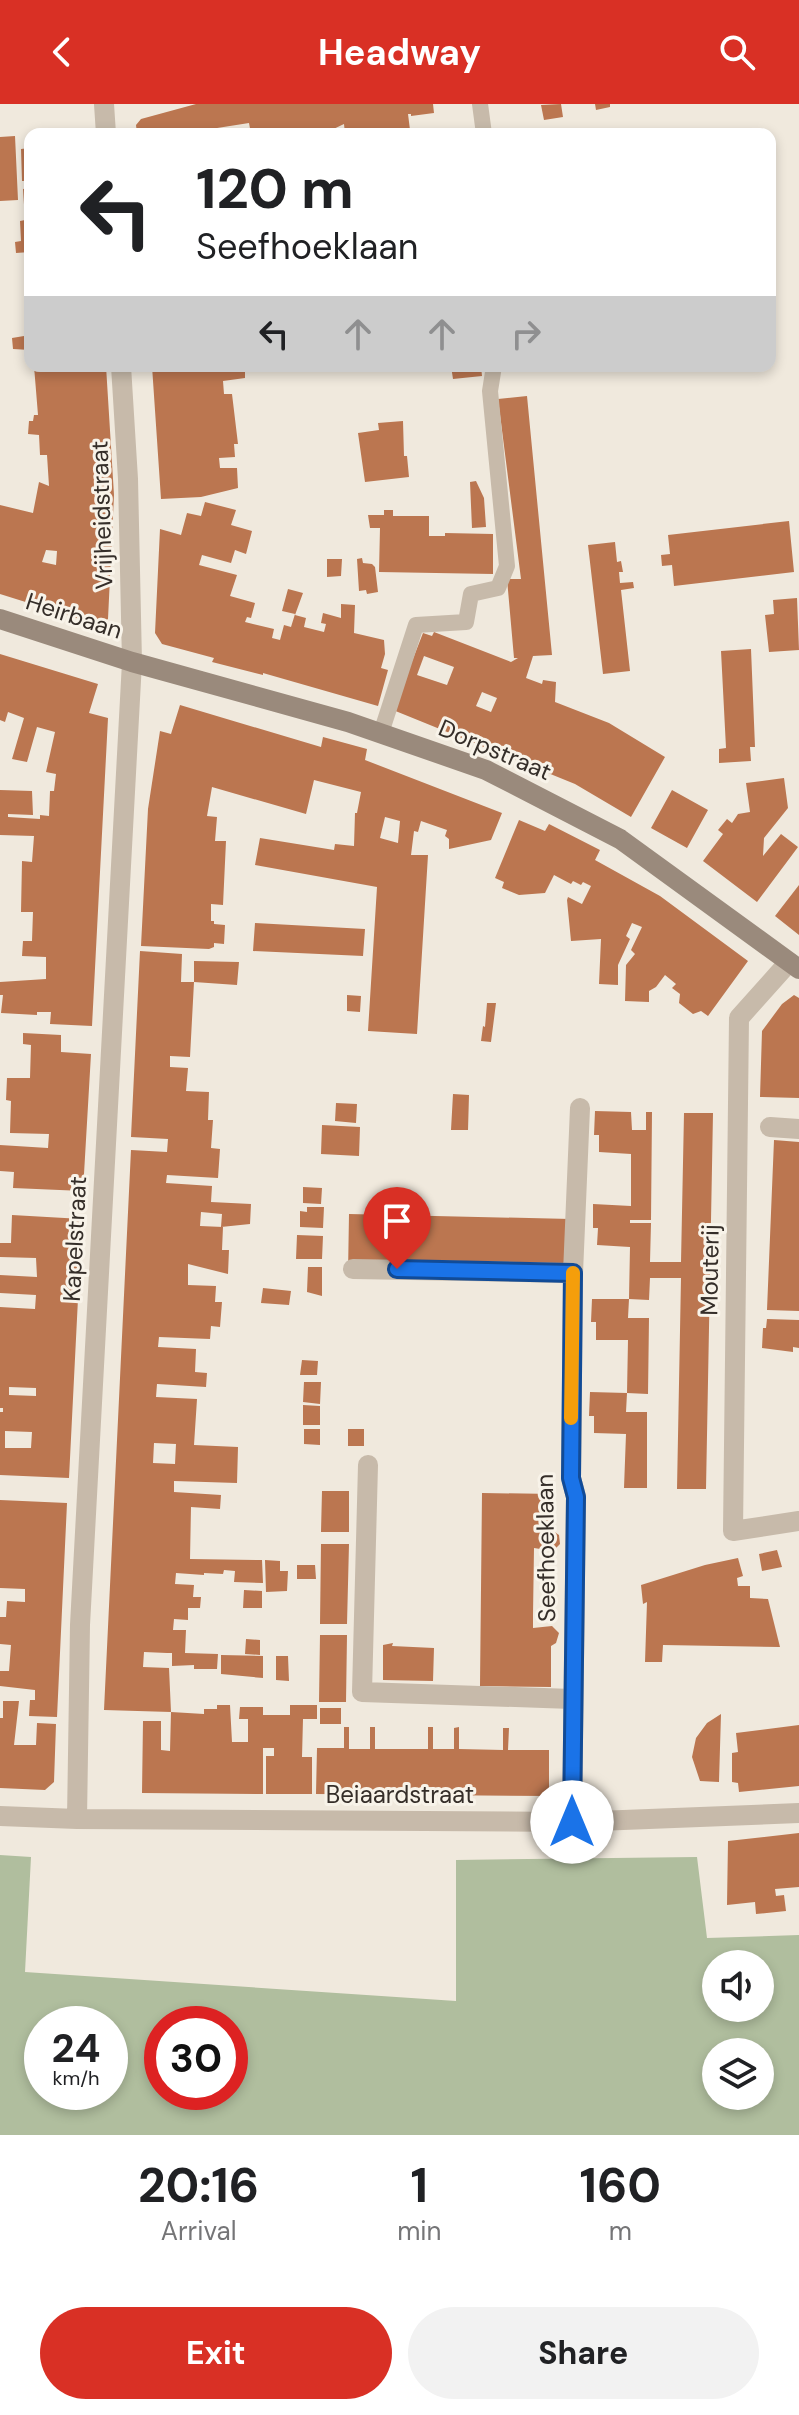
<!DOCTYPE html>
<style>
:root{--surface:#fff;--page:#f2f2f2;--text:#202124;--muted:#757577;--accent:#d93025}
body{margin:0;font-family:"DM Sans",sans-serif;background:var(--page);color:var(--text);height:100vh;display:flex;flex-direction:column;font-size:30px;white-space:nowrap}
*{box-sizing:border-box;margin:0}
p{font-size:26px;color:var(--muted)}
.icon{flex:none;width:44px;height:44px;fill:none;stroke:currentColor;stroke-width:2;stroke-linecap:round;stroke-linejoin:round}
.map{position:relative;height:2031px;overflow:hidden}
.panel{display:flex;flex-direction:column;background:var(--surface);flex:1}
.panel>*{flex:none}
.hud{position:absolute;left:24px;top:24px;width:752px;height:244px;border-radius:16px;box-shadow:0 4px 12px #0003;background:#fff;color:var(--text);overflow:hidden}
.fabs{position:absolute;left:702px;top:1846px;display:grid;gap:16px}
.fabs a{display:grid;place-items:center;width:72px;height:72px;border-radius:50%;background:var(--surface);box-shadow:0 4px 12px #0003;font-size:40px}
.speed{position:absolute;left:24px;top:1902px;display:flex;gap:16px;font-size:40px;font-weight:700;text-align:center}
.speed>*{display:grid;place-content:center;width:104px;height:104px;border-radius:50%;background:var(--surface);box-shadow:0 4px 12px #0003;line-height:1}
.speed small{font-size:20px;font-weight:400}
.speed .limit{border:12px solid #d22;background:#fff;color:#111}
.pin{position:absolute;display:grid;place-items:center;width:68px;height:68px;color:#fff;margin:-82px -34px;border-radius:50% 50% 50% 0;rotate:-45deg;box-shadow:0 0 8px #0007}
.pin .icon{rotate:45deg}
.me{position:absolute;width:88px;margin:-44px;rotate:0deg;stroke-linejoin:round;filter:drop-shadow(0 0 6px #0008)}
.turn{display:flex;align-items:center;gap:28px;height:168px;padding:0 40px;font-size:36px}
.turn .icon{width:104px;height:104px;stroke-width:2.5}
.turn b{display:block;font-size:56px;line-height:68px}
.lanes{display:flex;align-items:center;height:76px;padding:0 40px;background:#0003;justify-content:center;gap:40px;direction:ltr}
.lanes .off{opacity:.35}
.eta{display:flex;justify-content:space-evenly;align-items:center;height:136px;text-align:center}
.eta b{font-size:48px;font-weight:700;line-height:56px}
.action{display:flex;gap:16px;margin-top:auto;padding:16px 40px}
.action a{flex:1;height:92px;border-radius:48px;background:var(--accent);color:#fff;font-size:32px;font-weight:700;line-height:92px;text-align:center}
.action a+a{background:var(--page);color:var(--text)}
header{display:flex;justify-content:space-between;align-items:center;height:104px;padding:0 40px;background:var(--accent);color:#fff;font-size:36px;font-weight:700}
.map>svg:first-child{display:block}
.green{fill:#b0be9e;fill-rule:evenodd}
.building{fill:#bb7650;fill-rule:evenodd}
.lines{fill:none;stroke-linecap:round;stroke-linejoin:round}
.lane{stroke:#c7baaa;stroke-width:16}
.street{stroke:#c7baaa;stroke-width:20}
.secondary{stroke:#9a8a7c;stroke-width:20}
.route-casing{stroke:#114b97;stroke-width:20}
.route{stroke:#1a73e8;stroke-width:14}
.slow{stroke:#f59e0b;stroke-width:14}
.labels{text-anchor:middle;stroke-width:6;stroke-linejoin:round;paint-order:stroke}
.street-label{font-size:24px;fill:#352e29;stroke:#f8f3e9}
</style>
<header><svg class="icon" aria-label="back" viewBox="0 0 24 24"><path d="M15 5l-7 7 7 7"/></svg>Headway<svg class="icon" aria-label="search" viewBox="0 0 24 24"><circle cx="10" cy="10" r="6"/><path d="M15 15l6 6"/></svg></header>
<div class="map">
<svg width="799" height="2031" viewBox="0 0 799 2031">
<rect width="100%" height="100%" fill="#f0e9dd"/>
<path class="green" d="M 0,1751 L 31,1753 L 25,1868 L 456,1897 L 456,1756 L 697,1753 L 707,1834 L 799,1831 L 799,2031 L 0,2031 ZM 716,1860 L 760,1860 L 760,1904 L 716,1904 ZM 42,1920 L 110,1920 L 110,1988 L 42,1988 ZM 162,1920 L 230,1920 L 230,1988 L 162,1988 ZM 716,1948 L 760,1948 L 760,1992 L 716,1992 Z"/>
<path class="building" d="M 196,0 L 433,0 L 434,9 L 411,12 L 411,10 L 408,10 L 410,26 L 390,28 L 390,30 L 345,30 L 344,20 L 323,30 L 251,30 L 249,19 L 179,30 L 137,30 L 136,21 L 141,15 Z
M 561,0 L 563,13 L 544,16 L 541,1 Z
M 595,0 L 610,0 L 610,3 L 596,6 Z
M 15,32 L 18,96 L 0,97 L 0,33 Z
M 30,44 L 30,77 L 22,77 L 21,45 Z
M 30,84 L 30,148 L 16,149 L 15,138 L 21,137 L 20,117 L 25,116 L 23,85 Z
M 30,204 L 30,225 L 27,225 L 25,205 Z
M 30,231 L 30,246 L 13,245 L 12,234 Z
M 34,262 L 106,262 L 114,391 L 108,515 L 99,521 L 0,490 L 0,401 L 33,409 L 39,378 L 49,382 L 47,351 L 40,351 L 39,331 L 28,330 L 29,317 L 33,317 L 34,311 L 38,311 ZM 46,446 L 57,447 L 56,461 L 42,458 Z
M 152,262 L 245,262 L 245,274 L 223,277 L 224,290 L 232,290 L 238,340 L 234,340 L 235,353 L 219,354 L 220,364 L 237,364 L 238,384 L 201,393 L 161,395 Z
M 451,262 L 481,262 L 482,272 L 453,275 Z
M 527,292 L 552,551 L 533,552 L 526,574 L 542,580 L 543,576 L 556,578 L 555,598 L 609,619 L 665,653 L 631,713 L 575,680 L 393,606 L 423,529 L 432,532 L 434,528 L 511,558 L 518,554 L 514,554 L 507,475 L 521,475 L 498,295 ZM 424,552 L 454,563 L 447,581 L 417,571 ZM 482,588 L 497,594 L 491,608 L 476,602 Z
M 403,317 L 404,352 L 407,352 L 409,373 L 365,378 L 358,329 L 379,326 L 378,319 Z
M 476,377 L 484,394 L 486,423 L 472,424 L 470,378 Z
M 205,398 L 236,406 L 231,421 L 252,427 L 246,450 L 235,446 L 231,459 L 202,451 L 199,461 L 237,471 L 230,492 L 255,499 L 251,514 L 247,513 L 245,518 L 274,525 L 272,534 L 280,536 L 284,521 L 291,523 L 295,510 L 282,507 L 288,485 L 303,489 L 295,511 L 306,514 L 304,523 L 324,528 L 326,520 L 321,519 L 323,509 L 341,514 L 341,500 L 355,501 L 354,529 L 384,536 L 385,550 L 381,564 L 388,566 L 378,602 L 263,569 L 263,571 L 212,558 L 214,554 L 162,540 L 155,529 L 160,425 L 181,431 L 187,409 L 201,412 Z
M 384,406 L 393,406 L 393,412 L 429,412 L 429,432 L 445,432 L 445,429 L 493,430 L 493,470 L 379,468 L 380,424 L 370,424 L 368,411 L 384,411 Z
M 789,417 L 794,468 L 674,482 L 672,461 L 662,462 L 661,451 L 670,450 L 668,431 Z
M 615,438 L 617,458 L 621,457 L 623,468 L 619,468 L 620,479 L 633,478 L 634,484 L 621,486 L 630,567 L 603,570 L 588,441 Z
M 362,454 L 363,459 L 372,460 L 375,463 L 378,488 L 367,490 L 366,486 L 359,487 L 357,455 Z
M 327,455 L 342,455 L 341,472 L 327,473 Z
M 797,494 L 799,546 L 769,548 L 765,511 L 774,510 L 773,496 Z
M 751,545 L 755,643 L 750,643 L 751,657 L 719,659 L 719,645 L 726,644 L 721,547 Z
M 0,550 L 98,580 L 89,609 L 108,614 L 92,922 L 50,920 L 51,908 L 37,908 L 37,911 L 1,909 L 3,891 L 0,891 L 0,878 L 46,875 L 46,853 L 22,852 L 23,837 L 32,837 L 33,808 L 21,808 L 22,757 L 32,758 L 34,732 L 0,731 L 0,686 L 32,687 L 33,711 L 8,710 L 8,713 L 40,715 L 40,711 L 49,712 L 50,687 L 54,687 L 56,670 L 46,668 L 55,628 L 37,623 L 27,658 L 12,655 L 24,614 L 8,608 L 5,618 L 0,616 Z
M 180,601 L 321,643 L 323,633 L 367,645 L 365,656 L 502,709 L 491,736 L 449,745 L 449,735 L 445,732 L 447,726 L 421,717 L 418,728 L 414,727 L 411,751 L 428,751 L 417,930 L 368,927 L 377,783 L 255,761 L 260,734 L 334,746 L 335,740 L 354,742 L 355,709 L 357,709 L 361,688 L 314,676 L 306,710 L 212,683 L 207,712 L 217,713 L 215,737 L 226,737 L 223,801 L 211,800 L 211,817 L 214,817 L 214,820 L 225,821 L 224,840 L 214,839 L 214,843 L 209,845 L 141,842 L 148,705 L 160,627 L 171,630 ZM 385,713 L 400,717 L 398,739 L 380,734 Z
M 784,674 L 788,704 L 764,734 L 763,752 L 781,730 L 798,743 L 757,798 L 703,757 L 723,730 L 718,726 L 727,715 L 732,719 L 738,710 L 750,708 L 746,679 Z
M 672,686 L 708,706 L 687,744 L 651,724 Z
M 519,716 L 545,727 L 549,720 L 600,746 L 595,756 L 660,792 L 748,857 L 708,912 L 701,907 L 693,910 L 679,899 L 680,890 L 672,884 L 676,880 L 665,871 L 656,883 L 649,887 L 649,898 L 625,897 L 626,861 L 635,850 L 631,846 L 642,823 L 632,819 L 626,832 L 630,835 L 618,861 L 618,881 L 599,880 L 601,835 L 571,837 L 567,796 L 568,793 L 582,800 L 591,782 L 583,778 L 581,781 L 573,777 L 571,780 L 554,771 L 545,789 L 519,791 L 502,784 L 504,778 L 495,774 Z
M 799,781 L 799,831 L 775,812 Z
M 255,819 L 365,825 L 363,852 L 253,847 Z
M 140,847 L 182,850 L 181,878 L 194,878 L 194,857 L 239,858 L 237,881 L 194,878 L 190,953 L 170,952 L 170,963 L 188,964 L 186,987 L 209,988 L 208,1016 L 213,1016 L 211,1044 L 220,1045 L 218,1074 L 167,1071 L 166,1079 L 212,1082 L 211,1098 L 251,1100 L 250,1120 L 221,1123 L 222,1110 L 201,1108 L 200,1122 L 223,1123 L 222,1146 L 229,1146 L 228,1170 L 188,1160 L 188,1181 L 216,1182 L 215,1198 L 222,1198 L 220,1223 L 211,1222 L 210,1235 L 159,1233 L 158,1243 L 196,1245 L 195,1268 L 207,1269 L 206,1283 L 157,1280 L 156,1293 L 197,1295 L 194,1341 L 238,1343 L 237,1379 L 174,1377 L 174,1388 L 221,1391 L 220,1405 L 191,1403 L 190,1455 L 262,1456 L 263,1479 L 234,1478 L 235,1467 L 224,1466 L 223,1470 L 204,1469 L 204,1471 L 176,1469 L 175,1480 L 194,1481 L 193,1493 L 201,1493 L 200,1504 L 188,1504 L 188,1516 L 174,1515 L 173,1526 L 186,1526 L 185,1549 L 218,1550 L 217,1565 L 194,1565 L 194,1561 L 172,1562 L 172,1549 L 167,1549 L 144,1548 L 143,1563 L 169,1564 L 171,1608 L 204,1610 L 204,1605 L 217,1605 L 217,1601 L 230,1601 L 232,1638 L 248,1638 L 248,1615 L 239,1615 L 240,1603 L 263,1603 L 263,1611 L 290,1611 L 290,1601 L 317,1601 L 317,1615 L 303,1615 L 302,1653 L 312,1653 L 312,1690 L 266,1690 L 266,1652 L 274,1652 L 274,1644 L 263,1644 L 263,1690 L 142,1689 L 143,1617 L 161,1617 L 161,1646 L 170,1647 L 171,1608 L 104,1606 L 131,1046 L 167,1048 L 168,1035 L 131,1033 ZM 154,1339 L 176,1340 L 175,1360 L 153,1359 Z
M 347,891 L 361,892 L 360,908 L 347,907 Z
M 794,891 L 799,894 L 799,994 L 760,993 L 762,927 L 782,900 Z
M 487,899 L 496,899 L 491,938 L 481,937 L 483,922 L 485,923 Z
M 23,929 L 61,931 L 61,948 L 91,950 L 83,1087 L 13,1084 L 14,1068 L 0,1067 L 0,1041 L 48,1044 L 49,1030 L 10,1029 L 11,997 L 6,996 L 7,974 L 30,974 L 31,941 L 23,940 Z
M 453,990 L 469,991 L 468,1026 L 451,1026 Z
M 336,999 L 357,1000 L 356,1019 L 335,1017 Z
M 595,1007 L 631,1008 L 632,1026 L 646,1026 L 646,1008 L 652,1008 L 651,1116 L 630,1116 L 630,1119 L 651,1119 L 650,1158 L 681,1158 L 684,1009 L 713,1009 L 706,1385 L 677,1385 L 681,1174 L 650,1174 L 649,1196 L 629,1195 L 628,1214 L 649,1214 L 648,1290 L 627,1289 L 628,1236 L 596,1236 L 596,1218 L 591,1218 L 592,1195 L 629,1195 L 630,1143 L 597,1141 L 598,1124 L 593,1124 L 593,1100 L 631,1102 L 631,1050 L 599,1048 L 599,1031 L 594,1031 Z
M 322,1021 L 360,1023 L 359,1052 L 321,1050 Z
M 774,1036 L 799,1038 L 799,1207 L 767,1206 Z
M 303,1083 L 322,1084 L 321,1100 L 303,1099 Z
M 307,1103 L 324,1103 L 323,1124 L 300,1123 L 300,1107 L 307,1108 Z
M 349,1110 L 571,1115 L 570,1161 L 348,1170 Z
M 12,1111 L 82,1115 L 69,1374 L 0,1371 L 0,1308 L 3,1308 L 3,1304 L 0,1304 L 0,1203 L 35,1205 L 36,1191 L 0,1189 L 0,1171 L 37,1173 L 36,1154 L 0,1153 L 0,1139 L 11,1139 ZM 9,1283 L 36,1284 L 36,1292 L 9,1291 ZM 5,1327 L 32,1328 L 31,1344 L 5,1344 Z
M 297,1131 L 323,1132 L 322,1155 L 296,1155 Z
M 308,1163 L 322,1163 L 322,1192 L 307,1188 Z
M 263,1184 L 291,1187 L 289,1201 L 261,1199 Z
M 767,1215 L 799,1216 L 799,1244 L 793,1243 L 793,1248 L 762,1244 L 763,1224 L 766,1224 Z
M 302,1256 L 318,1257 L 317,1271 L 300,1271 Z
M 304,1278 L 321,1278 L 320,1300 L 303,1298 Z
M 590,1288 L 627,1289 L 626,1308 L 647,1308 L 647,1384 L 624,1384 L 626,1330 L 594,1329 L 594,1312 L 589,1312 Z
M 303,1301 L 320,1302 L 320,1321 L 303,1321 Z
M 304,1325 L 320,1325 L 320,1341 L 304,1340 Z
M 348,1325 L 364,1325 L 364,1342 L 348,1342 Z
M 322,1387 L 349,1387 L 349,1428 L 321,1428 Z
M 482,1389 L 554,1390 L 553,1427 L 559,1431 L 560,1440 L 553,1447 L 534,1444 L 533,1511 L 533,1524 L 552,1522 L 559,1529 L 556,1539 L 551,1542 L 551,1583 L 480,1582 Z
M 0,1396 L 67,1399 L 57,1613 L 29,1612 L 30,1596 L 35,1596 L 35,1586 L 0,1582 L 0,1567 L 9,1567 L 11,1541 L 0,1540 L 0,1513 L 6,1513 L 7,1497 L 25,1498 L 25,1485 L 0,1484 Z
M 321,1440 L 349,1440 L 347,1520 L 320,1520 Z
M 777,1446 L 782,1463 L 762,1467 L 759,1450 Z
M 738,1454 L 743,1472 L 737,1474 L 738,1482 L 750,1482 L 750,1494 L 768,1495 L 780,1543 L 663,1541 L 662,1558 L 645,1558 L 647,1498 L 643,1500 L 641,1481 L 705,1461 Z
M 265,1456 L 280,1457 L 280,1467 L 288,1467 L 287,1487 L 266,1488 Z
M 297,1461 L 315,1461 L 316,1475 L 297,1475 Z
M 244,1486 L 262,1487 L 262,1504 L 243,1504 Z
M 320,1531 L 347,1531 L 346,1598 L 319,1598 Z
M 246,1535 L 260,1536 L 260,1551 L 245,1550 Z
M 393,1539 L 392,1542 L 434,1544 L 433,1577 L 383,1576 L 383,1541 Z
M 221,1551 L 263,1552 L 263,1574 L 221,1570 Z
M 276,1552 L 288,1552 L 289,1577 L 276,1576 Z
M 3,1597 L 19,1597 L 14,1641 L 36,1641 L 37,1619 L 56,1620 L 54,1678 L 45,1686 L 0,1684 L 0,1614 L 3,1614 Z
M 320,1604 L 341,1604 L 341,1620 L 320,1620 Z
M 721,1610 L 719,1678 L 700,1677 L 692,1653 L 696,1634 L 707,1619 Z
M 799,1621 L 799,1682 L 739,1688 L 738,1679 L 732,1678 L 732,1649 L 738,1648 L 736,1629 Z
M 344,1623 L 349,1623 L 349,1645 L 370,1645 L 370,1623 L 375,1623 L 375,1645 L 428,1645 L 428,1623 L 433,1623 L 433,1645 L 454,1645 L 454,1624 L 459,1623 L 459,1645 L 503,1646 L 503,1624 L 509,1624 L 508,1646 L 549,1646 L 549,1692 L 316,1690 L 317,1644 L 344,1644 Z
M 799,1729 L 799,1783 L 775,1785 L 776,1792 L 784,1791 L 786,1807 L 756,1810 L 755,1798 L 727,1801 L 728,1737 Z"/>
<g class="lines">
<path class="lane" d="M 480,0 L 484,30
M 381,629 L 416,521 L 466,518 L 471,490 L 498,484 L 507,462 L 490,287 L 494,262"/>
<path class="street" d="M 104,0 L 106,30
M 789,858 L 739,914 L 733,1427 L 799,1417
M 770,1023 L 799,1025
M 353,1165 L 573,1169
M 368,1361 L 362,1588 L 572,1595
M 0,1712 L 77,1715 L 572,1718 L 799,1709
M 77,1715 L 80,1521 L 132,558 L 128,375 L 121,262
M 572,1718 L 576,1393 L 571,1374 L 573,1169 L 580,1004"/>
<path class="secondary" d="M 0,515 L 132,558 L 348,618 L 486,666 L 620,735 L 799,865"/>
</g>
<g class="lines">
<defs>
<path id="route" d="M 397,1165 L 573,1169 L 571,1374 L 576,1393 L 572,1718"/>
</defs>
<use href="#route" class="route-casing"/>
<use href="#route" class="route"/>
<path class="slow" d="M 571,1314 L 573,1169"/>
</g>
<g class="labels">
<g class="street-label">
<text transform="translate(102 411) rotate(-92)" y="8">Vrijheidstraat</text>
<text transform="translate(74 512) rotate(18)" y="8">Heirbaan</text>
<text transform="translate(495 646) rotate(23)" y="8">Dorpstraat</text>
<text transform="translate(75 1135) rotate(-87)" y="8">Kapelstraat</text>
<text transform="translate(710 1166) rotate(-89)" y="8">Mouterij</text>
<text transform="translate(546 1444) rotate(-91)" y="8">Seefhoeklaan</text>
<text x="400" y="1699">Beiaardstraat</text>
</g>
</g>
</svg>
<div class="fabs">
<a><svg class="icon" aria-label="sound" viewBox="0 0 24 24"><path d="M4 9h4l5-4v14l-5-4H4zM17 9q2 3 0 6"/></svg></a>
<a><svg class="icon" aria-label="layers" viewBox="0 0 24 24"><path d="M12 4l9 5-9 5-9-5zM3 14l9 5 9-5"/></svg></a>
</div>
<div class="speed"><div>24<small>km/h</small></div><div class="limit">30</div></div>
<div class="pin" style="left:397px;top:1165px;background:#d93025"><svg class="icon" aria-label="arrive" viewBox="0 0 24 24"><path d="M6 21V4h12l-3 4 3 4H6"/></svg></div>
<svg class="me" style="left:572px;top:1718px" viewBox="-20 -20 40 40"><circle r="19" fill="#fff"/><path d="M0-13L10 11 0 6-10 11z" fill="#1a73e8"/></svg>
<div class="hud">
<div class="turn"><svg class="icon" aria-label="left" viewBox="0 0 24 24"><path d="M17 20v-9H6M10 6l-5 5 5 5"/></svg><div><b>120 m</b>Seefhoeklaan</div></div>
<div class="lanes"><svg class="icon" aria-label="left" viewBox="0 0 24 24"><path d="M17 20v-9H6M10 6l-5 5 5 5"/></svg><svg class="icon off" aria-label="ahead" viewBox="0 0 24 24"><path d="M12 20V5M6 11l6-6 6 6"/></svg><svg class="icon off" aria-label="ahead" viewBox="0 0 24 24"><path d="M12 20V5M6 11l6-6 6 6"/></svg><svg class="icon off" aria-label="right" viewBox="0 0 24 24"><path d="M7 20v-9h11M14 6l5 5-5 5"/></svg></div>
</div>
</div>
<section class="panel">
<div class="eta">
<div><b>20:16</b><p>Arrival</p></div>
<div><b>1</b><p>min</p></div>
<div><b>160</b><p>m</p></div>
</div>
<div class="action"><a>Exit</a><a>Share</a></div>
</section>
